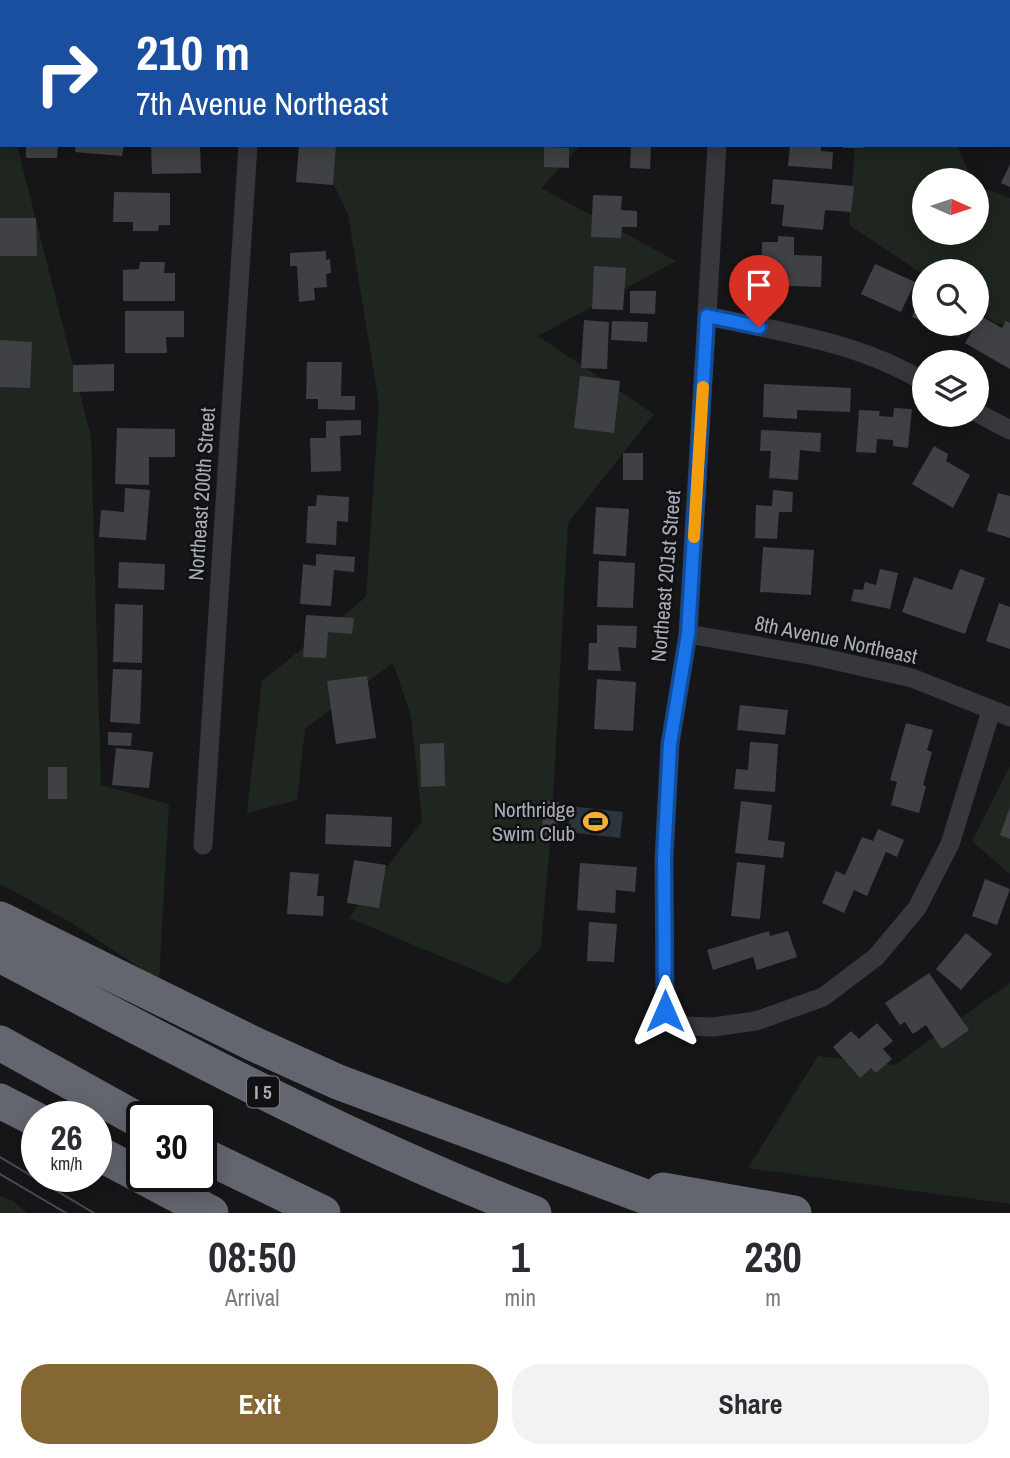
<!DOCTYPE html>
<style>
:root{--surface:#fff;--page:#f2f2f3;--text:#2b2b33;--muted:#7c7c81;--accent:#856733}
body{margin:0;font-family:"Archivo Narrow",sans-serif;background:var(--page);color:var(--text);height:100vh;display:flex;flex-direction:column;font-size:26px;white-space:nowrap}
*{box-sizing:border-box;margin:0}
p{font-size:23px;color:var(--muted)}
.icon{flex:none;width:38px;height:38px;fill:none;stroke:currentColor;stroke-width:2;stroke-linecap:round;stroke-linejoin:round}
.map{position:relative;height:1213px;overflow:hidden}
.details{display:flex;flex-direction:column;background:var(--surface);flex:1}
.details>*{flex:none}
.banner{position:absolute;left:0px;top:0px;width:1012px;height:147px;box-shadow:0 4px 18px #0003;background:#1a4fa0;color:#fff;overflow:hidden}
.needle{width:46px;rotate:93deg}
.buttons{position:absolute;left:912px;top:168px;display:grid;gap:14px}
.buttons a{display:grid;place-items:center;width:77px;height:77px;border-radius:50%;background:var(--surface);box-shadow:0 4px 18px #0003;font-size:35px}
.speed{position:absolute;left:21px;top:1101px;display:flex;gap:14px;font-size:35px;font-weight:700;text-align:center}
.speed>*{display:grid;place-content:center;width:91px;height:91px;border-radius:50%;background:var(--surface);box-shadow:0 4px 18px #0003;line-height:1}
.speed small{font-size:18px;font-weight:400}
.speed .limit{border:4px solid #111;border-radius:10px;background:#fff;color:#111}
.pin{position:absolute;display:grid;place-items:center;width:60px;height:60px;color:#fff;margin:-72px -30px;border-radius:50% 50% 50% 0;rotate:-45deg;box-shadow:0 0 7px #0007}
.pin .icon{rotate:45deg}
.me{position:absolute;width:77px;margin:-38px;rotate:0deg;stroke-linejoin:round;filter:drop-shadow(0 0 5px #0008)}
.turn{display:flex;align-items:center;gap:24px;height:147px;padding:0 21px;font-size:32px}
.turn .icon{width:91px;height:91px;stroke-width:2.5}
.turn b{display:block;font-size:49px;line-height:60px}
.eta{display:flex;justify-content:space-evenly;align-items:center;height:119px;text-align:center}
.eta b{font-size:42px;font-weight:700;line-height:49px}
.cta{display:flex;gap:14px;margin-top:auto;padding:14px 21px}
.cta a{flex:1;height:80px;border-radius:28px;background:var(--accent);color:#fff;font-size:28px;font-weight:700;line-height:80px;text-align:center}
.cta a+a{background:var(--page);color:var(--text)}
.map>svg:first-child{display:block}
.green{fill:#1e261f}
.water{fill:#2c353c}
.building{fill:#404145}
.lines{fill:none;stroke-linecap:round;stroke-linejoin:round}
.minor{stroke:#37383d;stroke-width:19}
.motorway{stroke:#63666e;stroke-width:35}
.tram{stroke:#4a4c52;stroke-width:2}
.route-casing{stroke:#114b97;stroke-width:18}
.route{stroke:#1a73e8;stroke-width:12}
.slow{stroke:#f59e0b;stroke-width:12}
.labels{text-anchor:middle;stroke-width:5;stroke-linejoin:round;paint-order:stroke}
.shield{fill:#111113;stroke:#7b7e86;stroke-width:2}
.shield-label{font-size:19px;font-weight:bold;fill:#a8adb8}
.street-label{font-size:21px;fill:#a8adb8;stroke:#111113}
.poi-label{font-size:21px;fill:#a8adb8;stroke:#111113;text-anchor:end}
</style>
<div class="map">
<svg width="1010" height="1213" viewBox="0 0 1010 1213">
<rect width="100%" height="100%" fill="#161618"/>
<path class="green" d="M 0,0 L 75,0 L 2,2 L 2,145 L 17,145 L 91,437 L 101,785 L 169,804 L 159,980 L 70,922 L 0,884 Z
M 168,0 L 333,0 L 168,2 Z
M 315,145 L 581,145 L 541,188 L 676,261 L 538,336 L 654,414 L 568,523 L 552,818 L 541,948 L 507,984 L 349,918 L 422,821 L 411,716 L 393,663 L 305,729 L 297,800 L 247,813 L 262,681 L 366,597 L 379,404 L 348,214 Z
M 855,145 L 957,145 L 972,180 L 924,180 L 924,233 L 976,233 L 977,185 L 1010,198 L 1010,326 L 995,323 L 977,310 L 976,271 L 924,271 L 924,275 L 849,225 Z
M 1010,766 L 1010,874 L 972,841 Z
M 1010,983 L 1010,1204 L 748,1168 L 818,1056 L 895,1065 Z
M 0,1196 L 13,1201 L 27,1213 L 0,1213 Z"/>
<path class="water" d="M 570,806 L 623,812 L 620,838 L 568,832 Z"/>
<path class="building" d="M 26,145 L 58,145 L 57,158 L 26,158 Z
M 76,145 L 124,145 L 122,156 L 75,152 Z
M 151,145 L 200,145 L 201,173 L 152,174 Z
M 299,145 L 336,145 L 333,185 L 296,182 Z
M 631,145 L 651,145 L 650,169 L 630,168 Z
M 790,145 L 821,145 L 821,151 L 833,152 L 832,169 L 788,166 Z
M 843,145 L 863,145 L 863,148 L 843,148 Z
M 544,147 L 569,148 L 569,168 L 544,167 Z
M 1010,164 L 1010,187 L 1001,183 Z
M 773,179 L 854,186 L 851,212 L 825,210 L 823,230 L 782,226 L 784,205 L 771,204 Z
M 114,192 L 170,193 L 170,225 L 159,225 L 158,231 L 133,231 L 133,222 L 113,222 Z
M 593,195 L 622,196 L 621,210 L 637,211 L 637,227 L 622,227 L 621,238 L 591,237 Z
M 0,218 L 36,218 L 37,256 L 0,256 Z
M 778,236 L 794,237 L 794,255 L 822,256 L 821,287 L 761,285 L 762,242 L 778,242 Z
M 326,251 L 326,260 L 330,259 L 331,273 L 326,274 L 327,287 L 314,288 L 315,300 L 299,302 L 297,266 L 290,266 L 290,253 Z
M 140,262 L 165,262 L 164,273 L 175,273 L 175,301 L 123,301 L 123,270 L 139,269 Z
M 875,264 L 915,282 L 901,312 L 861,294 Z
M 594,266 L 626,268 L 623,310 L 592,309 Z
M 924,289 L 924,322 L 912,317 Z
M 630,291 L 656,291 L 655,314 L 630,313 Z
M 125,311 L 184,311 L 184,337 L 166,337 L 167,353 L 125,353 Z
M 981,316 L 1002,328 L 1006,321 L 1010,323 L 1010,369 L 965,343 Z
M 584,320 L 609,322 L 607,369 L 581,368 Z
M 612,321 L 648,322 L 647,342 L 611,340 Z
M 929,324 L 965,324 L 959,337 Z
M 0,340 L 32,342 L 30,388 L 0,387 Z
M 307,362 L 342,362 L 341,396 L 355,396 L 355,410 L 318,409 L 318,399 L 306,399 Z
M 114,364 L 114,391 L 73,392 L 73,365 Z
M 580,376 L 620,381 L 614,433 L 574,428 Z
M 764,384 L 851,388 L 850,412 L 797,410 L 797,419 L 763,417 Z
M 894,408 L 912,409 L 908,448 L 893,446 L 893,440 L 877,439 L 876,453 L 856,452 L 859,410 L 880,411 L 879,416 L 893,417 Z
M 361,420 L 361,435 L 340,436 L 341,471 L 311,472 L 310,438 L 326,438 L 326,421 Z
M 117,428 L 175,429 L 175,457 L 149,457 L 149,485 L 115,484 Z
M 761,430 L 821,433 L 820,452 L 800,450 L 798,480 L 769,478 L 771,451 L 760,451 Z
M 934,446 L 948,454 L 946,461 L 970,475 L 953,508 L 912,484 Z
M 623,453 L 643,453 L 643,480 L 623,480 Z
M 125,488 L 150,490 L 146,540 L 99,537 L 101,510 L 124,512 Z
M 773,490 L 793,492 L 792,512 L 779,512 L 777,539 L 755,538 L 756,505 L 772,506 Z
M 998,493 L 1010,496 L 1010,538 L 987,531 Z
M 317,495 L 349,497 L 348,522 L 337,521 L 336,545 L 306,543 L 308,506 L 316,506 Z
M 596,507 L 629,509 L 626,556 L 593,554 Z
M 763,547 L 814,550 L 811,595 L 760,592 Z
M 316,554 L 355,557 L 354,572 L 334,570 L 331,606 L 300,604 L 303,564 L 316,566 Z
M 599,561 L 635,563 L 633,608 L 597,607 Z
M 119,562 L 165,564 L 164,590 L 118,588 Z
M 880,569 L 898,573 L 890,609 L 851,601 L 854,589 L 863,590 L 865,582 L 876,585 Z
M 960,569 L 985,578 L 965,634 L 902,612 L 914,577 L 952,590 Z
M 999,603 L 1010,607 L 1010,649 L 986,641 Z
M 115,604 L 143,605 L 142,663 L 113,662 Z
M 306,615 L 354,618 L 352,634 L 328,632 L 326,658 L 303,657 Z
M 597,625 L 637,626 L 636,648 L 618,647 L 621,671 L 588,670 L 589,643 L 597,643 Z
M 113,669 L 142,670 L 140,724 L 110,722 Z
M 367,676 L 376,738 L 336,744 L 327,681 Z
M 597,679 L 636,682 L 633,731 L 594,729 Z
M 740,705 L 788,710 L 785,735 L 737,730 Z
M 906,723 L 933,730 L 927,750 L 932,752 L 923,785 L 926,786 L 919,813 L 891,805 L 897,782 L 890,780 Z
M 108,732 L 132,733 L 131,746 L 108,745 Z
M 750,742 L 778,744 L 775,792 L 734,789 L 736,769 L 748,770 Z
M 444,743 L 445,786 L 421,787 L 420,744 Z
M 116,748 L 153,752 L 149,788 L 112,785 Z
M 48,767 L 67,767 L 67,799 L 48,799 Z
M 544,801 L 559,802 L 556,842 L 541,841 Z
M 741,801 L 772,805 L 768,840 L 785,842 L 783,858 L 735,853 Z
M 1010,807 L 1010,839 L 1000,835 Z
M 326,814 L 392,817 L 391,847 L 325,844 Z
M 878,829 L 904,840 L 897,857 L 886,852 L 867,896 L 854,890 L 844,913 L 822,903 L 836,871 L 845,875 L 862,837 L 873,841 Z
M 354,860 L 386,865 L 379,908 L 347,903 Z
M 737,862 L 765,865 L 760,919 L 731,916 Z
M 580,863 L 637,867 L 635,892 L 616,890 L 615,913 L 577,910 Z
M 290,872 L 319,874 L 317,896 L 324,896 L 323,916 L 287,914 Z
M 985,879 L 1010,889 L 997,925 L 972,916 Z
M 589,922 L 617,924 L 614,962 L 587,961 Z
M 769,931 L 770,936 L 788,931 L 797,957 L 757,970 L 753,957 L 713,970 L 707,950 Z
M 966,933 L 992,954 L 961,990 L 936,969 Z
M 929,973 L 969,1030 L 942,1049 L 926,1025 L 913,1034 L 905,1022 L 900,1025 L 885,1003 Z
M 877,1023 L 893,1041 L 883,1049 L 892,1059 L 876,1073 L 871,1068 L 860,1078 L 833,1047 L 851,1031 L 859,1039 Z"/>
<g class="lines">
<path class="minor" d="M 440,2 L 444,0
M 736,2 L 736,0
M 0,22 L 2,23
M 717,145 L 688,634 L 670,744 L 664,858 L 665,1011 L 685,1026 L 713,1027 L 756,1021 L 823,997 L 876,957 L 917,908 L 950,844 L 991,711
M 707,316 C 781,332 859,342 924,382
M 976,412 L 1010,430
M 688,634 L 815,656 L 912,678 L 1010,717
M 203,845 L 248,145"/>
<path class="motorway" d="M 0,919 L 256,1045 L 338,1082 L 689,1213
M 0,955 C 175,1047 349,1142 534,1213
M 0,1043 L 142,1122
M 0,1101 L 37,1120
M 96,1152 L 211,1213
M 201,1154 L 323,1213
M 663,1190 L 794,1213"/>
<path class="tram" d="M 0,1157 L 94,1213
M 0,1174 L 66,1213"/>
</g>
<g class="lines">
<defs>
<path id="route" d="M 665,1011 L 664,858 L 670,744 L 688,634 L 707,316 L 759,327"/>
</defs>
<use href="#route" class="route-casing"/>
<use href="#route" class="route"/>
<path class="slow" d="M 694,537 L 703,387"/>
</g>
<defs>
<symbol id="stadium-bare" viewBox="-9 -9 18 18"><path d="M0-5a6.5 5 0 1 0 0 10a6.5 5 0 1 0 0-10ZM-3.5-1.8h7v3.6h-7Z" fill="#f2b134" stroke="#111113" stroke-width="2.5" paint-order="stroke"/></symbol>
</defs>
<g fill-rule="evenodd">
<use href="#stadium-bare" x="578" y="804" width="35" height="35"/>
</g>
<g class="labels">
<rect class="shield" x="247" y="1076.5" width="32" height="31" rx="5"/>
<g class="shield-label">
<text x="263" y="1099">I 5</text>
</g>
<g class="street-label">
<text transform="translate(202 494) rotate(-86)" y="7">Northeast 200th Street</text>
<text transform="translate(666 576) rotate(-85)" y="7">Northeast 201st Street</text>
<text transform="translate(836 640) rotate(12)" y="7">8th Avenue Northeast</text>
</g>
<g class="poi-label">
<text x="575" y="817">Northridge<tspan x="575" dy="24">Swim Club</tspan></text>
</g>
</g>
</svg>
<div class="buttons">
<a><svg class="needle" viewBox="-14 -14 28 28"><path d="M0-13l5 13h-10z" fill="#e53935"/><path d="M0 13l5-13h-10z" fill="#7c7c81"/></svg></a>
<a><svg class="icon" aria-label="search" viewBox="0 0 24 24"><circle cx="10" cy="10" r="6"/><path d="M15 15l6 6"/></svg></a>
<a><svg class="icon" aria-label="layers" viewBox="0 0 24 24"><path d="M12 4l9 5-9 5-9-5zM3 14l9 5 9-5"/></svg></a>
</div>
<div class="speed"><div>26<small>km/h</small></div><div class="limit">30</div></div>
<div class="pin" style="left:759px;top:327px;background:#d93025"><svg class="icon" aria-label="arrive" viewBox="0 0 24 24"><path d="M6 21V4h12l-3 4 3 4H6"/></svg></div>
<svg class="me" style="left:665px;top:1011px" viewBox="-20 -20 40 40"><path d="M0-17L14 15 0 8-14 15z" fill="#1a73e8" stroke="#fff" stroke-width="4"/></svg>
<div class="banner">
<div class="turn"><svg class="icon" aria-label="right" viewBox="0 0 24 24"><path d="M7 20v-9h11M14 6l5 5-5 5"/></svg><div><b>210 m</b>7th Avenue Northeast</div></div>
</div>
</div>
<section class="details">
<div class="eta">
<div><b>08:50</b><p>Arrival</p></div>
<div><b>1</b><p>min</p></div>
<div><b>230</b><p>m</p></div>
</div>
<div class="cta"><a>Exit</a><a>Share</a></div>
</section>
